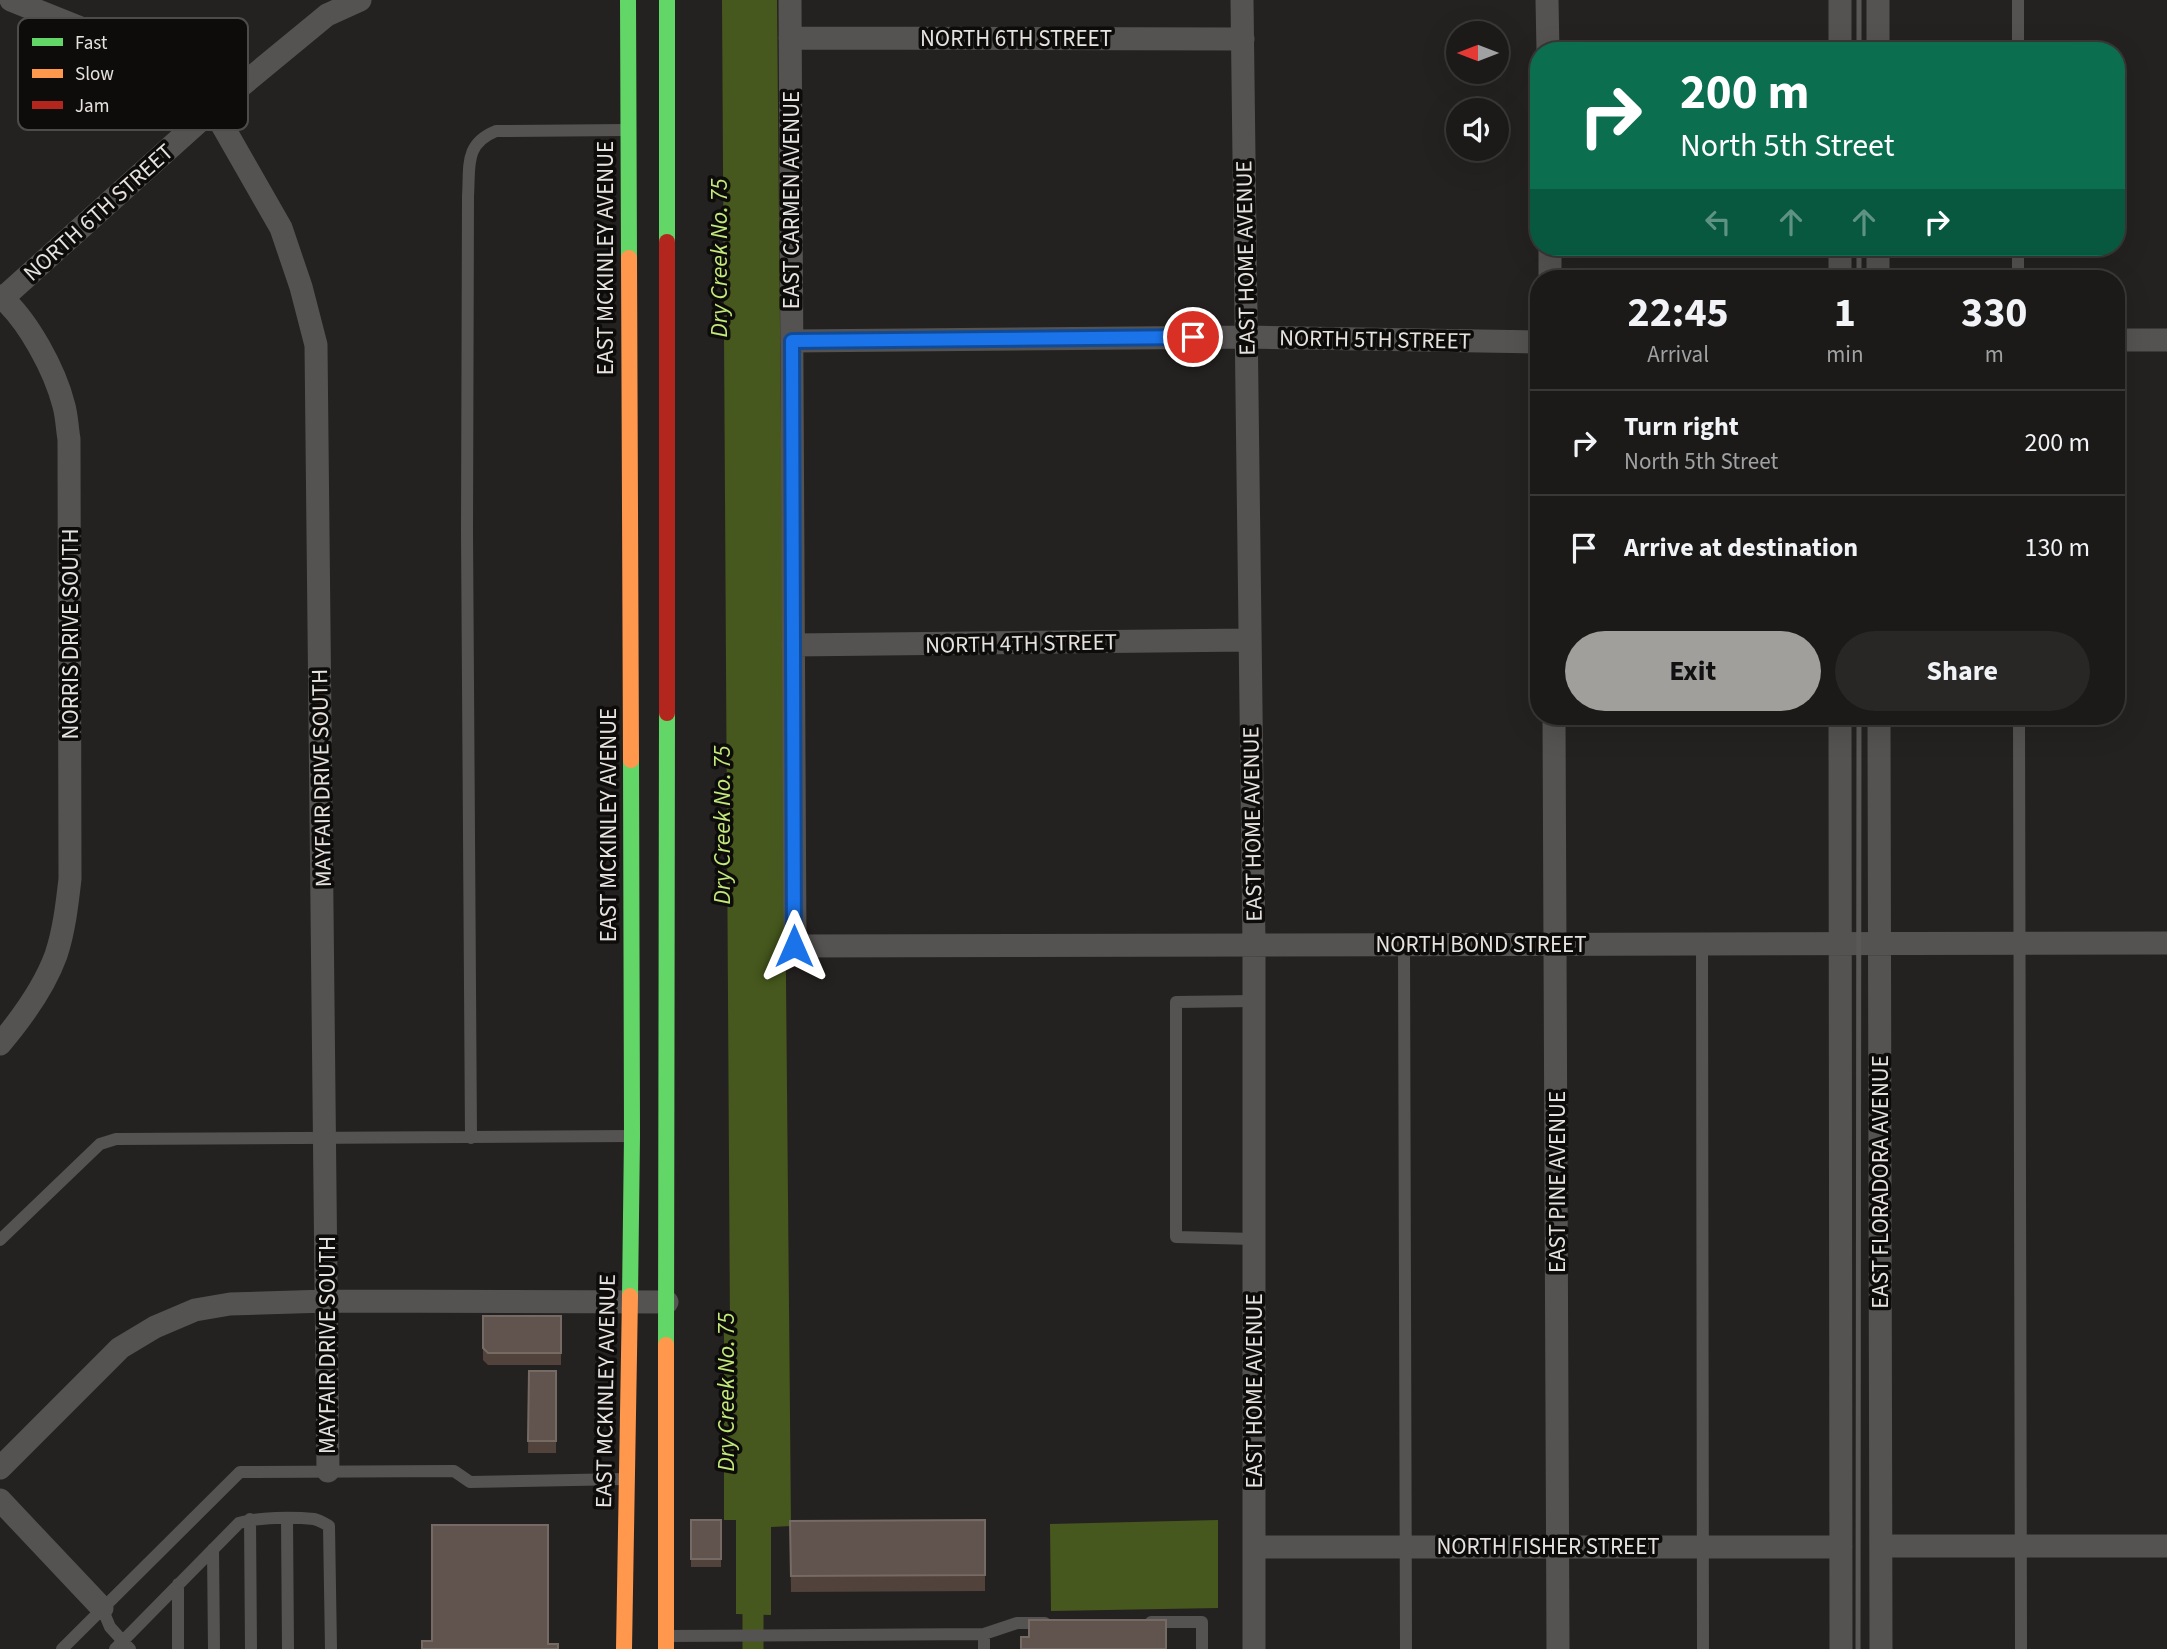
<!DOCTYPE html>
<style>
:root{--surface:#1b1a18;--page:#282725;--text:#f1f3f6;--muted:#a0a1a2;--line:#393837;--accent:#a19f9c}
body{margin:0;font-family:"Source Sans 3",sans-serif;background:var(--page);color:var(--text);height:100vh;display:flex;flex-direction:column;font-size:26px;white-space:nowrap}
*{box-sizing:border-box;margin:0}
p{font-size:23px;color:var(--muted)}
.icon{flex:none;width:38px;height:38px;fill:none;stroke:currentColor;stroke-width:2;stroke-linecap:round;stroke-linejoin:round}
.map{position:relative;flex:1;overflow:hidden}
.panel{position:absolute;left:1530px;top:270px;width:595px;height:455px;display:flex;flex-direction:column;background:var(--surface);border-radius:28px;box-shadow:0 7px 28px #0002,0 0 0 2px var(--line)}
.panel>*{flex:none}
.top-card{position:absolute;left:1530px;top:42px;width:595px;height:214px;border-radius:28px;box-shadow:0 7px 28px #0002,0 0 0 2px var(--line);background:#0b6e4f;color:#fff;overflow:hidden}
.needle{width:46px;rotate:270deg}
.buttons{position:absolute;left:1446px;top:21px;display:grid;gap:14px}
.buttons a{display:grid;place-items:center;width:63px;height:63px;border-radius:50%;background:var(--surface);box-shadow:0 7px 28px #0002,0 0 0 2px var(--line);font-size:35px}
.pin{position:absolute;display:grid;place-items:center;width:60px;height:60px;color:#fff;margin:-30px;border:4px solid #fff;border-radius:50%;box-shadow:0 2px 7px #0007}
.me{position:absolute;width:77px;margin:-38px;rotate:0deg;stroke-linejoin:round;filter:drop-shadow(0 0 5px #0008)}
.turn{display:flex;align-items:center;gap:24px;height:147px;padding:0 35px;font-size:32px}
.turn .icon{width:91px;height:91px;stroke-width:2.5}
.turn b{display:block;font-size:49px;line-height:60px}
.lanes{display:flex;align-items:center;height:66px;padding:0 35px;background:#0003;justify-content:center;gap:35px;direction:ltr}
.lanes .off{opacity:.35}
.eta{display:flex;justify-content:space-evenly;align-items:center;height:119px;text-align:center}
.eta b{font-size:42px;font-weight:700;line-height:49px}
.primary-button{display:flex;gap:14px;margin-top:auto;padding:14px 35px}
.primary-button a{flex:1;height:80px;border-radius:42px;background:var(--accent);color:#111;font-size:28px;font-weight:700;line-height:80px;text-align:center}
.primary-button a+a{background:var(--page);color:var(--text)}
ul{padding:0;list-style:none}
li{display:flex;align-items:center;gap:21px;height:105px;padding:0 35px;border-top:2px solid var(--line)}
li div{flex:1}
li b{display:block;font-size:26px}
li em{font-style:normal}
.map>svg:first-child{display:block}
.water{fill:#46581d}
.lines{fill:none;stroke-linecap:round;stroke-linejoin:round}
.canal{stroke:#46581d;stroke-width:21}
.lane{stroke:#545352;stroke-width:12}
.street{stroke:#545352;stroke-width:23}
.fast{stroke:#63d668;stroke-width:16}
.slow{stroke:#ff974d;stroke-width:16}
.jam{stroke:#b3261e;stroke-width:16}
.rail{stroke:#5a5857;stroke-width:5}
.wall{fill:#51423b}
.building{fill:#61534d;stroke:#766a64;stroke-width:2}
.route-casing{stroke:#114b97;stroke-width:18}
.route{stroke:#1a73e8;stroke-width:12}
.labels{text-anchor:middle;stroke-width:7;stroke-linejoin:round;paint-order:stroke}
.street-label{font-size:23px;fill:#e5e2df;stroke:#0e0c0a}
.water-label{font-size:24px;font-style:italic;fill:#c3ea7a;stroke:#0e0c0a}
.key{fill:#0e0c0a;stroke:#4e4c4a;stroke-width:2}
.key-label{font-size:19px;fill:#e5e2df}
</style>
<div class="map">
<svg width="2167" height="1649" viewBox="0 0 2167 1649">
<rect width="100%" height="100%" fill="#242220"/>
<path class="water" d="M 722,0 L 777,0 L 791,1526 L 771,1527 L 771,1615 L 736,1614 L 736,1520 L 724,1520 L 724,1329 L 730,1328 Z
M 1218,1520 L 1218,1608 L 1051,1611 L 1050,1524 Z"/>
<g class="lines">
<path class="canal" d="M 753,1588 L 753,1649"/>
<path class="lane" d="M 2018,0 L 2018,51
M 2018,247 L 2018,278
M 2019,716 L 2021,1649
M 1702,944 L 1703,1649
M 1404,945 L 1406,1649
M 1254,1001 L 1176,1002 L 1176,1237 L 1254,1239
M 471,1138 L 467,532 L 468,196 C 470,166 464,144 496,131 L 627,130
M 0,1240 L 100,1144 L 116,1139 L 632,1136
M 250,1519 L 251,1649
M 287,1519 L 288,1649
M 213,1549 L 214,1649
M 102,1608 L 110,1627 L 130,1649
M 1151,1622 L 1202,1622 L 1202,1649
M 984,1634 L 1017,1623 L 1045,1623
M 667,1636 L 984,1634 L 984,1649
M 62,1649 L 240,1472 L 454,1471 L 470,1482 L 626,1479
M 115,1649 L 239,1523 C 257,1517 294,1517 314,1519 C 319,1520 324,1523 329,1526 L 331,1649
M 178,1649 L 178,1584"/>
<path class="street" d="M 11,0 L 83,29 L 139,56 L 213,109 L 281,228 L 301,287 L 316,345 L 328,1471
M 790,0 L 795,946 L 2167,943
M 1242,0 L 1254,945 L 1254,1649
M 1547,0 L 1548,51
M 790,38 L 1243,39
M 1840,51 L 1840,0
M 1878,51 L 1878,0
M 1550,247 L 1550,278
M 1840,278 L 1840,247
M 1878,278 L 1878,247
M 0,296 C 28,320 55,370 64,406 C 67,417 67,428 69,439 L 70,879 C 67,905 64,931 56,955 C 44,988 22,1018 0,1044
M 3,298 L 213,109 L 327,15 L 360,0
M 2116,340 L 2167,340
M 792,341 L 1246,337 L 1538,342
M 793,645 L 1250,640
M 1554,716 L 1558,1649
M 1840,716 L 1841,1649
M 1879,716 L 1881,1649
M 0,1468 L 120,1348 L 155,1327 L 195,1310 L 230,1304 L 327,1301 L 667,1302
M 0,1500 L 102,1608
M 1881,1546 L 2167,1546
M 1254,1547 L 1841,1547"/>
<path class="fast" d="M 628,0 L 629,258
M 667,242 L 667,0
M 630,1296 L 632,1136 L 631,760
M 666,1345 L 667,713"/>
<path class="slow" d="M 629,258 L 631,760
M 624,1649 L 630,1296
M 666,1649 L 666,1345"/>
<path class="jam" d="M 667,713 L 667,242"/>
<path class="rail" d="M 1859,0 L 1859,51
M 1859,247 L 1859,278
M 1858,1649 L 1859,716"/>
</g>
<path class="wall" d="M 483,1316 L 561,1316 L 561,1365 L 488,1365 L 483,1360 Z
M 529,1371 L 556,1371 L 556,1453 L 528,1453 Z
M 691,1520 L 721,1520 L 721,1567 L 691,1567 Z
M 985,1520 L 985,1591 L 791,1592 L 790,1521 Z"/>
<path class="building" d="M 483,1316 L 561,1316 L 561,1353 L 488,1353 L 483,1348 Z
M 529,1371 L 556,1371 L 556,1441 L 528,1441 Z
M 691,1520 L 721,1520 L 721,1559 L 691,1559 Z
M 985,1520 L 985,1575 L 791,1576 L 790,1521 Z
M 432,1525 L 548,1525 L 548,1644 L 558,1644 L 558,1649 L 422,1649 L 422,1641 L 432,1641 Z
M 1029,1620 L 1166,1620 L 1166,1649 L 1021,1649 L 1021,1637 L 1029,1637 Z"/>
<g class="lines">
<defs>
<path id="route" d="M 794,946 L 792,341 L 1193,337"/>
</defs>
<use href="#route" class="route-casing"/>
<use href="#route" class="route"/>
</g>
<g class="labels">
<g class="street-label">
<text x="1016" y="46">NORTH 6TH STREET</text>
<text transform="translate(791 200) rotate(-90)" y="8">EAST CARMEN AVENUE</text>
<text transform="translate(98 212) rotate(-42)" y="8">NORTH 6TH STREET</text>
<text transform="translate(605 258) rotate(-90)" y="8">EAST MCKINLEY AVENUE</text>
<text transform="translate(1245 258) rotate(-91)" y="8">EAST HOME AVENUE</text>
<text transform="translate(1375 339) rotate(1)" y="8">NORTH 5TH STREET</text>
<text transform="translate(70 634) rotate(-90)" y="8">NORRIS DRIVE SOUTH</text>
<text transform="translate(1021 643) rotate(-1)" y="8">NORTH 4TH STREET</text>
<text transform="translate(321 778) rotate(-91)" y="8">MAYFAIR DRIVE SOUTH</text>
<text transform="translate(1252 824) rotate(-91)" y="8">EAST HOME AVENUE</text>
<text transform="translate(608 825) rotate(-90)" y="8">EAST MCKINLEY AVENUE</text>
<text x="1481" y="952">NORTH BOND STREET</text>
<text transform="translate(1557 1182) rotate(-90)" y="8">EAST PINE AVENUE</text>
<text transform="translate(1880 1182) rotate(-90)" y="8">EAST FLORADORA AVENUE</text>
<text transform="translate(327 1345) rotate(-90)" y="8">MAYFAIR DRIVE SOUTH</text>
<text transform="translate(605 1391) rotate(-89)" y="8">EAST MCKINLEY AVENUE</text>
<text transform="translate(1254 1391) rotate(-90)" y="8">EAST HOME AVENUE</text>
<text x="1548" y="1554">NORTH FISHER STREET</text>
</g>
<g class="water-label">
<text transform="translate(719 258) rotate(-90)" y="8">Dry Creek No. 75</text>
<text transform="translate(722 825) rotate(-90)" y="8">Dry Creek No. 75</text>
<text transform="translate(726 1392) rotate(-90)" y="8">Dry Creek No. 75</text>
</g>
</g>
<rect x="18" y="18" width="230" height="112" rx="10" class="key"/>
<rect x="32" y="38" width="31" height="8" fill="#63d668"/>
<rect x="32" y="69" width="31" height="9" fill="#ff974d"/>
<rect x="32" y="101" width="31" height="8" fill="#b3261e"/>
<g class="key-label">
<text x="75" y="49">Fast</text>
<text x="75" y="80">Slow</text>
<text x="75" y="112">Jam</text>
</g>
</svg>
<div class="buttons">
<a><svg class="needle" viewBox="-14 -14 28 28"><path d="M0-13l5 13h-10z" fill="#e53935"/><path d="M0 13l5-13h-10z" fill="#a0a1a2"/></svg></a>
<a><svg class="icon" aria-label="sound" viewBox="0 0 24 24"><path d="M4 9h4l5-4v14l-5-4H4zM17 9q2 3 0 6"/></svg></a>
</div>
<div class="pin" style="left:1193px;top:337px;background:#d93025"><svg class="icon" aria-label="arrive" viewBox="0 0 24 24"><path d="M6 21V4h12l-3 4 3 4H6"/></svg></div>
<svg class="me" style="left:794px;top:946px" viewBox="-20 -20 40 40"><path d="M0-17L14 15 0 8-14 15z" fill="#1a73e8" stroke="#fff" stroke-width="4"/></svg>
<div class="top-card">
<div class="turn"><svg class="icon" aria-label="right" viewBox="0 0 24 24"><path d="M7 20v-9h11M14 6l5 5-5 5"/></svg><div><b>200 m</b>North 5th Street</div></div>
<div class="lanes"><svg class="icon off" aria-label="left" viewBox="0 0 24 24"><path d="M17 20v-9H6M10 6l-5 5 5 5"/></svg><svg class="icon off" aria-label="ahead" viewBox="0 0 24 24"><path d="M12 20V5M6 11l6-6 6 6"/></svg><svg class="icon off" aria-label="ahead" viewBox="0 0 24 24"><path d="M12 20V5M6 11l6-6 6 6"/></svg><svg class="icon" aria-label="right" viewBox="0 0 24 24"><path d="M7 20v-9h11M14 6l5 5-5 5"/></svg></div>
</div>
<section class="panel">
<div class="eta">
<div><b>22:45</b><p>Arrival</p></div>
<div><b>1</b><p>min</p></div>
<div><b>330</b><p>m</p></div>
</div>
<ul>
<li><svg class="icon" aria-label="right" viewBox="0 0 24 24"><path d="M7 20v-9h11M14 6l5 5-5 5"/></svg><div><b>Turn right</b><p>North 5th Street</p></div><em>200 m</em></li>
<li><svg class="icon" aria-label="arrive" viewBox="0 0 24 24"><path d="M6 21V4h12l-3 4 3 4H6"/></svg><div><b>Arrive at destination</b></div><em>130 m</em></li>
</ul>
<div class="primary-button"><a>Exit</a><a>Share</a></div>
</section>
</div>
